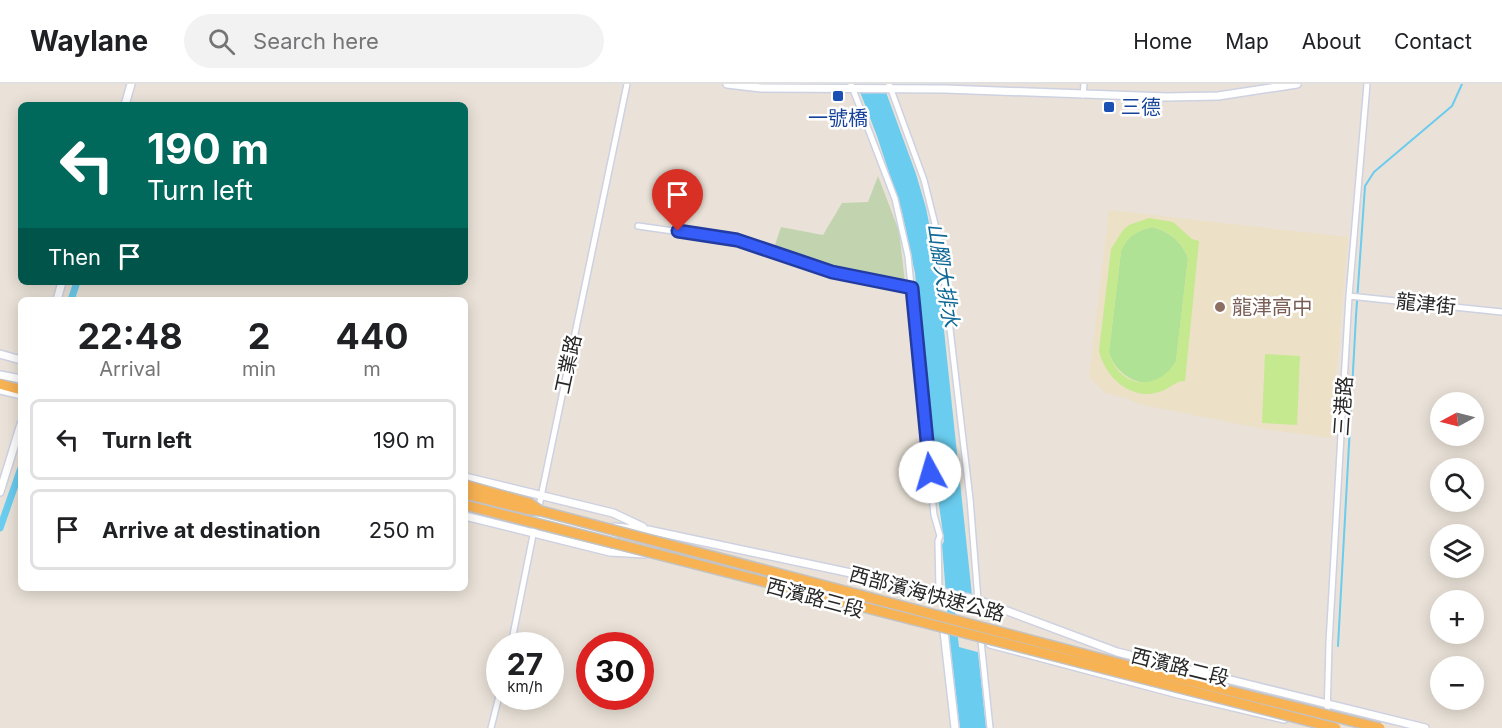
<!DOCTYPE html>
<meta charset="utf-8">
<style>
:root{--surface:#fff;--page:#f2f2f2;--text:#202124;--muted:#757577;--line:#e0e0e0}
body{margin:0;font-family:Inter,"Noto Sans TC",sans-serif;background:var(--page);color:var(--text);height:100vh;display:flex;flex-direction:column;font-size:22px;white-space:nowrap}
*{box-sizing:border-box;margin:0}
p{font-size:20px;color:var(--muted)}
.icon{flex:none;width:33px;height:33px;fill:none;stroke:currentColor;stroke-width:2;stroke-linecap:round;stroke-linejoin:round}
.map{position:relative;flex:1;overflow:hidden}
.details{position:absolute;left:18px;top:213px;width:450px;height:294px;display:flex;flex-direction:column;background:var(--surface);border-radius:9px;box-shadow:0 3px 15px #0003}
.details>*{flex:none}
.banner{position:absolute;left:18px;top:18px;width:450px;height:183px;border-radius:9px;box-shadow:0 3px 15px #0003;background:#00695c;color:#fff;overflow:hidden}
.needle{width:39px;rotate:263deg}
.controls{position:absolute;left:1430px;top:308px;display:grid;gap:12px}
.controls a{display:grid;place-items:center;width:54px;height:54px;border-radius:50%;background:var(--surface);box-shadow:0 3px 15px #0003;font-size:30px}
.speed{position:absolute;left:486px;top:548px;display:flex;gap:12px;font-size:30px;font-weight:700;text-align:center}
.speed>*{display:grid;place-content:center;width:78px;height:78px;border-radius:50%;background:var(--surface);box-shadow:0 3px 15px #0003;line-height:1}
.speed small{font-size:15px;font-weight:400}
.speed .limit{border:9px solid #d22;background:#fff;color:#111}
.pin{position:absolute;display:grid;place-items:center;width:51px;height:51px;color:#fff;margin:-62px -26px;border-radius:50% 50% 50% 0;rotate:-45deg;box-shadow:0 0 6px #0007}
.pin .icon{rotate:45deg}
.me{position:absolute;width:66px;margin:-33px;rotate:354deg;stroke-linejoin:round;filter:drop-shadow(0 0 4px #0008)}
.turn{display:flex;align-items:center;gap:21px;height:126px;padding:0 30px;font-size:27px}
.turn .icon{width:78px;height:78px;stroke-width:2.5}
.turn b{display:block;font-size:42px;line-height:51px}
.then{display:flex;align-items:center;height:57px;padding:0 30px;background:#0003;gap:12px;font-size:22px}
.eta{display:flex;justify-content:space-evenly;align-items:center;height:102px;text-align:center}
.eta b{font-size:36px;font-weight:700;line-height:42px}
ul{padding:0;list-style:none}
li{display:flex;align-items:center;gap:18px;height:81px;margin:0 12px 9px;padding:0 18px;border:3px solid var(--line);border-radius:9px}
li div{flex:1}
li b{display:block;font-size:22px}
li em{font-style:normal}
header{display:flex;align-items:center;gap:36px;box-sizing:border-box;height:84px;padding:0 30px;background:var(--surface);border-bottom:2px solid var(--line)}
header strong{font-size:28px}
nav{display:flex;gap:33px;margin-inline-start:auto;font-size:21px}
.search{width:420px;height:54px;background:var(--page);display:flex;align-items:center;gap:15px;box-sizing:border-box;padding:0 21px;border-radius:33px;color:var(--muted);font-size:22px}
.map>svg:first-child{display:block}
.education{fill:#ece0c7}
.green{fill:#afe294}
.cemetery{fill:#c2d4af}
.pitch{fill:#c4e98f;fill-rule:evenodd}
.water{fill:#6accee}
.pier{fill:#eae2d8}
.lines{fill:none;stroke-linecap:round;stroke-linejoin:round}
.stream{stroke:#6accee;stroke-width:2}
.canal{stroke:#6accee;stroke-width:7}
.minor-casing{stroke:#ced1e1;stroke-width:8}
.tertiary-casing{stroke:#ced1e1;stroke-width:10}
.trunk-casing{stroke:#c3c3c3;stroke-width:12}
.minor{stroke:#fff;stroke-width:5}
.tertiary{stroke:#fff;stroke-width:7}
.trunk{stroke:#f7b254;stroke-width:9}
.trunk-bridge-casing{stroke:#c3c3c3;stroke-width:12;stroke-linecap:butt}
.trunk-bridge{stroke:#f7b254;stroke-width:9}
.route-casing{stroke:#233ca2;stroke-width:15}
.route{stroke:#365df9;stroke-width:10}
.transit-dot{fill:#1a4fb4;stroke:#fff;stroke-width:2}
.education-dot{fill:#8d6e63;stroke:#fff;stroke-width:2}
.labels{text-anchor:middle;stroke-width:5;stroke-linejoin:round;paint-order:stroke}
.transit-label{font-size:20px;fill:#164399;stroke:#fff;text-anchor:start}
.street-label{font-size:20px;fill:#272727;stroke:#fff}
.education-label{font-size:20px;fill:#785e54;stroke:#fff;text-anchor:start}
.water-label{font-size:21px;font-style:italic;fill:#0d6895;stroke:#fff}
</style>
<header>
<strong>Waylane</strong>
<div class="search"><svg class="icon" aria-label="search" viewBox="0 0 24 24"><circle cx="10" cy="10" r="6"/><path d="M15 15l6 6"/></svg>Search here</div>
<nav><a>Home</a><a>Map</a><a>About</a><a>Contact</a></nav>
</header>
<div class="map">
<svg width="1502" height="644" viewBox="0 0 1502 644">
<rect width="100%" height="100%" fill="#eae2d8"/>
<path class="education" d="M 1109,126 L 1348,153 L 1331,354 L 1263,345 L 1138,320 L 1126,314 L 1105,309 L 1089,293 Z"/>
<path class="green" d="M 1152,143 C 1169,147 1182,158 1188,174 L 1176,277 C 1174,281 1172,286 1168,289 C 1148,311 1115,292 1109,268 L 1121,167 C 1127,152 1137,147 1152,143 Z"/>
<path class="cemetery" d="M 878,92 L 899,147 L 905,198 L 886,198 L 815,184 L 773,167 L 781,143 L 823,151 L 842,119 L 868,118 Z"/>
<path class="pitch" d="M 1149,134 L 1173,138 L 1192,155 L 1199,157 L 1185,297 C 1174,297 1170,305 1159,308 C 1131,317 1105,293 1099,267 L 1111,165 L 1123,146 L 1129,141 ZM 1152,143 C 1169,146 1182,158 1188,174 L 1176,277 C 1157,309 1118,304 1109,268 L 1121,167 C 1127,152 1137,147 1152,143 Z
M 1265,270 L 1300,272 L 1297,341 L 1262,339 Z"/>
<path class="water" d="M 857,0 L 883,0 L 916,90 L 926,124 L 937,180 L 986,644 L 960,644 L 950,559 L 942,461 L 944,457 L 934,384 L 915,189 L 902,128 L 877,52 Z"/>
<path class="pier" d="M 953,509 L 975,516 L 981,569 L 959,563 Z"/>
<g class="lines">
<path class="stream" d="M 1338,562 L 1356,232 L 1365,102 L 1374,88 L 1452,22 L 1462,0"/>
<path class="canal" d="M 71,216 L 77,198
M 0,444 L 21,384"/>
<defs>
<path id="minor" d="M 851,0 L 895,115 L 908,172 L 934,431 L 940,452 L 938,457 L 939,507
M 889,0 L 924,96 L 940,160 L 970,415 L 978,516
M 1083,11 L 1084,0
M 638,142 L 737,156 L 833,188 L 912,204
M 1349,212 L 1502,228
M 538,427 L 627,0
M 981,557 L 990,644
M 511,561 L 536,436
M 1327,633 L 1329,559 L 1349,212 L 1367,0
M 491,644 L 500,608"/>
<path id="tertiary" d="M 727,0 L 761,4 L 945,5 L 1167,13 L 1218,12 L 1297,0
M 125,21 L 131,0
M 57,216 L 62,198
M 0,270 L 21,276
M 0,291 L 21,295
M 0,306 L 21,311
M 465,393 L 613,429 L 643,443
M 0,408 L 21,340
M 478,418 L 526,430 L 574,440 L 615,456
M 465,432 L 610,468 L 645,470
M 614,443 L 648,446 L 978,516 L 1117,568 L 1425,644
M 944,547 L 955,644
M 990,560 L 1178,610 L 1284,635"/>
<path id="trunk" d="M 0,300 L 21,306"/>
</defs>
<use href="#minor" class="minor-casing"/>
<use href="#tertiary" class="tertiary-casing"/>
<use href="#trunk" class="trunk-casing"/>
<use href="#minor" class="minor"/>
<use href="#tertiary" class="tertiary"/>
<use href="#trunk" class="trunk"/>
<defs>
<path id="trunk-bridge" d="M 465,401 L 529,419 L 539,426
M 465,410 L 526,425 L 541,427 L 1129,582 L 1380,644
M 465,421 L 1336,644"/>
</defs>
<use href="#trunk-bridge" class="trunk-bridge-casing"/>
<use href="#trunk-bridge" class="trunk-bridge"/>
</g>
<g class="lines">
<defs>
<path id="route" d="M 678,147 L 737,156 L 832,188 L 912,204 L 930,388"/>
</defs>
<use href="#route" class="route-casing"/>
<use href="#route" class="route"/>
</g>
<g class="transit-dot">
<rect x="832" y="6" width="12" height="12" rx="3"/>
<rect x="1103" y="17" width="12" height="12" rx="3"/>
</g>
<circle class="education-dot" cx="1220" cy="223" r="6"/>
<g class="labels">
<g class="transit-label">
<text x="1121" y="30">三德</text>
<text x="838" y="41" text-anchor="middle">一號橋</text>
</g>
<g class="street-label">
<text transform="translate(1426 220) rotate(6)" y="7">龍津街</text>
<text transform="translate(568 280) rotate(-78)" y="7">工業路</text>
<text transform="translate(1343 322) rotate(-86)" y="7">三港路</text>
<text transform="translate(927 510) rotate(15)" y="7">西部濱海快速公路</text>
<text transform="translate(815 514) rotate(15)" y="7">西濱路三段</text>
<text transform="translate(1180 583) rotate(14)" y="7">西濱路二段</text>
</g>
<g class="education-label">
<text x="1232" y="230">龍津高中</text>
</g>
<g class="water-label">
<text transform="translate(943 191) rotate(81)" y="7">山腳大排水</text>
</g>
</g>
</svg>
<div class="controls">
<a><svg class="needle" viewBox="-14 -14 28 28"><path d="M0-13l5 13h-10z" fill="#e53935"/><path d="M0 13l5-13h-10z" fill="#757577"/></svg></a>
<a><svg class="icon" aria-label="search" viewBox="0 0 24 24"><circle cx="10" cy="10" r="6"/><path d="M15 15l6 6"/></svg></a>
<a><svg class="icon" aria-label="layers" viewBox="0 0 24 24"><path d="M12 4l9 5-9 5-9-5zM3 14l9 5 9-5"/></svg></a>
<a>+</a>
<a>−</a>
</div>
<div class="speed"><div>27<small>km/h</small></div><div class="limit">30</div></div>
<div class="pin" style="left:678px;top:147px;background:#d93025"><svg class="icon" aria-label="arrive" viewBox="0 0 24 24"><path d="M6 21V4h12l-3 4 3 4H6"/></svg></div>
<svg class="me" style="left:930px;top:388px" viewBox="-20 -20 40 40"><circle r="19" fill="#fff"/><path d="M0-13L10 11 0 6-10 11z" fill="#365df9"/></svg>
<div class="banner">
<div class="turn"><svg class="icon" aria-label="left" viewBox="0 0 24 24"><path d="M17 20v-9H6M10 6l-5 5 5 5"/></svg><div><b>190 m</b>Turn left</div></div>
<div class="then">Then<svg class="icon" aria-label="arrive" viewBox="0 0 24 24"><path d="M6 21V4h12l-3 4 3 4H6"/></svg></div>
</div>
<section class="details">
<div class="eta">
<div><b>22:48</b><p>Arrival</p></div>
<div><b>2</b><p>min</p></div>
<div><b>440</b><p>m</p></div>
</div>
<ul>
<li><svg class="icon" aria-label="left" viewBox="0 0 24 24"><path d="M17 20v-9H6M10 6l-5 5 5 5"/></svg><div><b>Turn left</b></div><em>190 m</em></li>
<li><svg class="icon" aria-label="arrive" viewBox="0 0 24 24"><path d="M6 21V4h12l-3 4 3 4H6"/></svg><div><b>Arrive at destination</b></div><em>250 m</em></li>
</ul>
</section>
</div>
